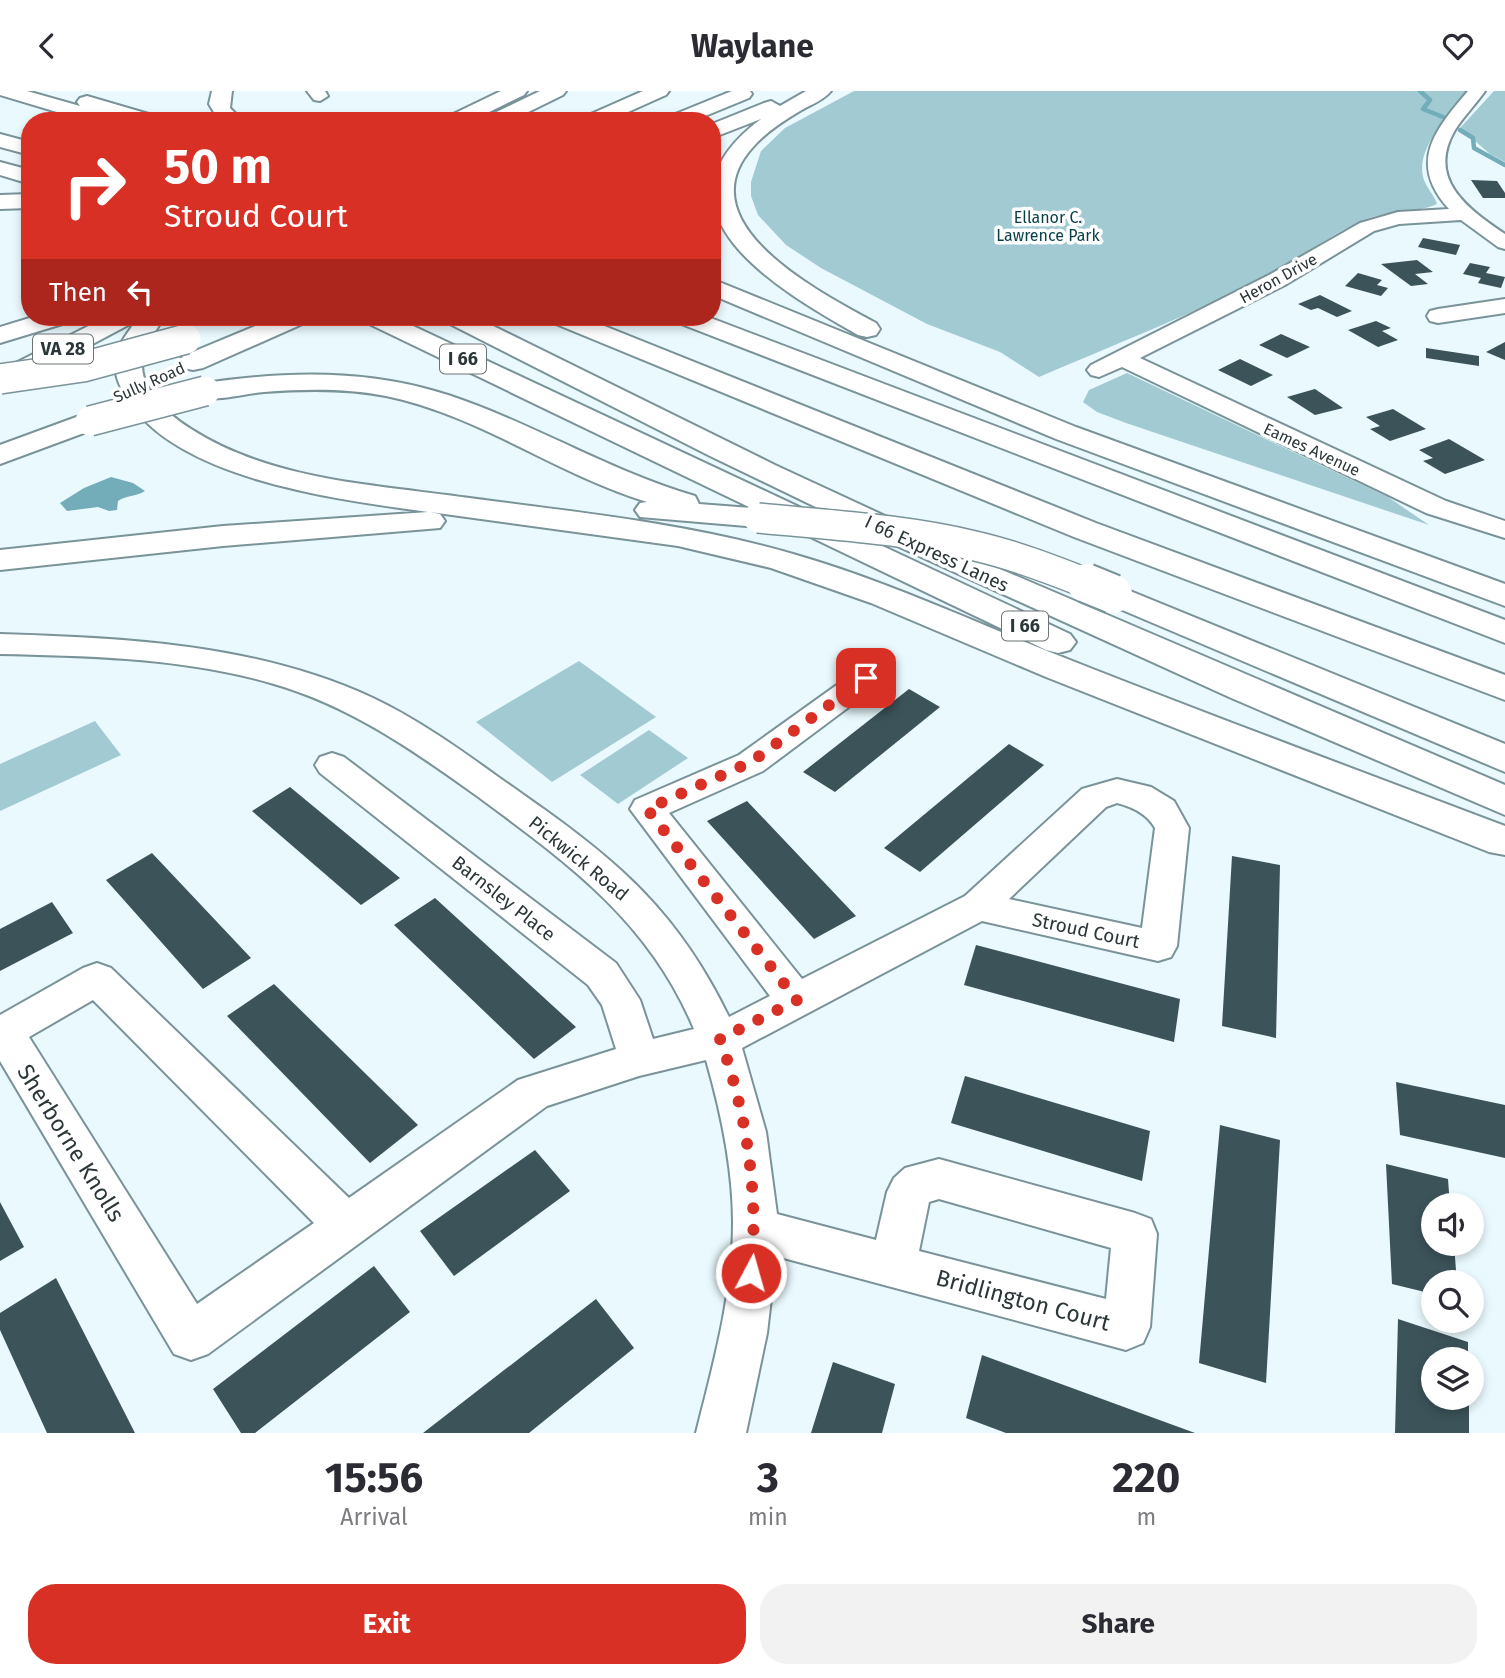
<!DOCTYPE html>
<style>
:root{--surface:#fff;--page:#f2f2f3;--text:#2b2b33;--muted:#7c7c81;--accent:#d93025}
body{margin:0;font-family:"Fira Sans",sans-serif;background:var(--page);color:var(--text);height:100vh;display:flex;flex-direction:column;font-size:26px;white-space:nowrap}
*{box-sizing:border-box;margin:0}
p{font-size:23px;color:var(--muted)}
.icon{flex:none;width:38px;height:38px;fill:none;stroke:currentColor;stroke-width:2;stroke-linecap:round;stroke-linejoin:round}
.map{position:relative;height:1342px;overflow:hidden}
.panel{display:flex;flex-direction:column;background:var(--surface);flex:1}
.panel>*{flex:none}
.top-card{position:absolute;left:21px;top:21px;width:700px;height:214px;border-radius:28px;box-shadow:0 4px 10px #0003;background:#d93025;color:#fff;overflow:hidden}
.controls{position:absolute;left:1421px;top:1102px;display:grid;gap:14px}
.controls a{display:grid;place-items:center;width:63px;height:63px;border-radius:50%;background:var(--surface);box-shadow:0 4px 10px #0003;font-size:35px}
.pin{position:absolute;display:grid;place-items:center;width:60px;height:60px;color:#fff;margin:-30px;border-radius:14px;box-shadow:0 4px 10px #0006}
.me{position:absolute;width:77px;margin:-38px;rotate:6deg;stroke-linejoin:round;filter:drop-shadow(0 0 5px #0008)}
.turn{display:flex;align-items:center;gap:24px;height:147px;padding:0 28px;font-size:32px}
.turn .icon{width:91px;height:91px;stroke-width:2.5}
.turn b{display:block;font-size:49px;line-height:60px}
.then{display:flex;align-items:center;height:66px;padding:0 28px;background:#0003;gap:14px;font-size:26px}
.eta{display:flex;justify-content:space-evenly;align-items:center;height:119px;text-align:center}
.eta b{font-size:42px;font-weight:700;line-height:49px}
.primary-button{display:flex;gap:14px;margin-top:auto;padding:14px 28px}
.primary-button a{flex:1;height:80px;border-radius:28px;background:var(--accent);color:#fff;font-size:28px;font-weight:700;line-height:80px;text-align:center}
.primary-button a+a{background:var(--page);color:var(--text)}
header{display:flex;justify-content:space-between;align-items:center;height:91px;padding:0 28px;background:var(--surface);font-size:32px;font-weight:700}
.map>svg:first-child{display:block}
.green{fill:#a2cad3}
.water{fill:#73adba}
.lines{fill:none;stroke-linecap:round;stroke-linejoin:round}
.stream{stroke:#73adba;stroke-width:4.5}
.building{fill:#3b5359}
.minor-casing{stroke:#799399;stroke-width:4}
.highway-casing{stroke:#799399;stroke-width:4}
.minor{fill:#fff;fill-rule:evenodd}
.highway{fill:#fff;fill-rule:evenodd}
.highway-bridge-far1-casing{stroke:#799399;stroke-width:32;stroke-linecap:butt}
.highway-bridge-casing{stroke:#799399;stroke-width:42;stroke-linecap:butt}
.highway-bridge-far1{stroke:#fff;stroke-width:29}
.highway-bridge{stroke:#fff;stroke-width:38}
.route{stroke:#d93025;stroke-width:12;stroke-dasharray:0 21.6}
.labels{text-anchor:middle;stroke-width:7;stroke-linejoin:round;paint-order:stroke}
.far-park-label{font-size:16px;fill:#063e48;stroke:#fff}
.far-street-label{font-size:16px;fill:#2b3638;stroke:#fff}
.shield{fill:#fff;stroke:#6b7274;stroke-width:2}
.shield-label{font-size:18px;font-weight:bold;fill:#2b3638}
.street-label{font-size:19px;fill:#2b3638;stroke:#fff}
.near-street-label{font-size:23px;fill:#2b3638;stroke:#fff}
</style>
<header><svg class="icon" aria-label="back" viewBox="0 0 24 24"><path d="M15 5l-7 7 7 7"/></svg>Waylane<svg class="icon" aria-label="heart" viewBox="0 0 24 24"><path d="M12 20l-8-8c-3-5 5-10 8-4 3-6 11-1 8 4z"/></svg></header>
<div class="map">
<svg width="1505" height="1342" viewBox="0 0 1505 1342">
<rect width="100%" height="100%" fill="#e9f9fd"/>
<path class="green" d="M 854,0 L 1470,0 C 1452,20 1413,58 1424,89 C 1427,97 1434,104 1437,113 C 1414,123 1388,119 1364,129 C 1328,144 1298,170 1263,187 C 1190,224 1114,254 1039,286 L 1000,261 L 927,233 L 821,177 L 786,154 L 758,124 L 751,105 L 751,91 L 761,60 L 785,37 Z
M 1494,0 L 1505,0 L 1505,71 L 1490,63 L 1460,37 Z
M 1127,282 L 1388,406 L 1429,434 L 1126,332 L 1097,321 L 1083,311 L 1089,299 Z
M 579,570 L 656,626 L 552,691 L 476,631 Z
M 95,630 L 121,664 L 0,720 L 0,673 Z
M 649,639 L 688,667 L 618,713 L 580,684 Z"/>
<path class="water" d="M 111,386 L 133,392 L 145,400 C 135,406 127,404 118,410 L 117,419 L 109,420 L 98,416 L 67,420 L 60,412 L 84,397 Z"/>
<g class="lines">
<path class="stream" d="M 1420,0 L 1430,9 L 1423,18 L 1443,26
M 1460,39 L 1473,47 L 1474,57 L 1505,74"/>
</g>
<path class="building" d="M 1471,89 L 1497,90 L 1505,102 L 1505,107 L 1483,107 Z
M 1423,147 L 1460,154 L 1456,164 L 1418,156 Z
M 1417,169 L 1433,181 L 1415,183 L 1428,193 L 1411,195 L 1381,173 Z
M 1470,172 L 1490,176 L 1486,182 L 1505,186 L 1501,197 L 1478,192 L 1481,187 L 1463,183 Z
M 1358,182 L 1382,189 L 1377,194 L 1388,197 L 1381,205 L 1345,195 Z
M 1320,204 L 1352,220 L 1337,226 L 1318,217 L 1311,219 L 1298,213 Z
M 1376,230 L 1391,237 L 1382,240 L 1398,249 L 1378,256 L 1348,239 Z
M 1281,243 L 1310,256 L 1287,267 L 1259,254 Z
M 1505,251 L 1505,269 L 1486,261 Z
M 1426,257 L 1479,265 L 1479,275 L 1426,267 Z
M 1240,268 L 1273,284 L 1251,295 L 1218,279 Z
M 1315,298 L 1343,317 L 1315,324 L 1287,306 Z
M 1393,318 L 1426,338 L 1390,350 L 1370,338 L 1380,335 L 1366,326 Z
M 1449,348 L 1485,369 L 1445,383 L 1423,370 L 1433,367 L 1419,359 Z
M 909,598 L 940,616 L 835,701 L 803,681 Z
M 1009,653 L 1044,674 L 920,781 L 884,757 Z
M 290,696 L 400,787 L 361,814 L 252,720 Z
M 747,710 L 856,825 L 814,848 L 707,730 Z
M 152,762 L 251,867 L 203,898 L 106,789 Z
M 1232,765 L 1280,774 L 1276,947 L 1222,935 Z
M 435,807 L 576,936 L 534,968 L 394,834 Z
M 52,811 L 73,842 L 0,880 L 0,838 Z
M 976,854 L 1180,908 L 1174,951 L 964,894 Z
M 274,893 L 418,1034 L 370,1072 L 227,925 Z
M 965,985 L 1150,1040 L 1142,1090 L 951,1032 Z
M 1396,991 L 1505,1014 L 1505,1067 L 1400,1044 Z
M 1220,1034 L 1280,1049 L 1266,1292 L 1199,1272 Z
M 535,1059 L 570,1100 L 454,1185 L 420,1140 Z
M 1386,1073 L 1448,1088 L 1450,1115 L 1433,1115 L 1433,1153 L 1454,1153 L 1457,1192 L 1433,1192 L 1433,1203 L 1392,1193 Z
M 0,1111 L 24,1156 L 0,1170 Z
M 374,1175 L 410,1221 L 255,1342 L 241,1342 L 213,1298 Z
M 56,1187 L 135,1342 L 47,1342 L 0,1239 L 0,1222 Z
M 596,1208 L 634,1257 L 529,1342 L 423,1342 Z
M 1398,1228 L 1468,1251 L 1468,1269 L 1433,1269 L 1433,1307 L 1469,1307 L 1469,1342 L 1395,1342 Z
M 982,1264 L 1195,1342 L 1006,1342 L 966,1327 Z
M 833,1271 L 895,1293 L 882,1342 L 811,1342 Z"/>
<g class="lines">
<defs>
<path id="minor" d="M 307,0 L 325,0 L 328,5 L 320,10 L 314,9 Z
M 1468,0 L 1485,0 C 1476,13 1464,25 1455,39 C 1426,88 1468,118 1505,143 L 1505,158 L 1498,156 L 1461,129 L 1399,133 L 1374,140 L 1285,194 L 1140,267 L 1446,410 L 1505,430 L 1505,447 L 1426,422 L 1122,276 L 1099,286 L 1091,284 L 1087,279 L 1091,274 L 1269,184 L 1360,132 L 1398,121 L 1449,118 C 1407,72 1435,39 1468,0 Z
M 1505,208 L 1505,222 L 1438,232 L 1430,230 L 1427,225 L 1430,220 L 1438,218 Z
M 0,543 C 126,547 257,553 373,607 C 428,633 478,672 528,707 C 620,771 679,823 729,926 L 770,905 L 630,718 L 635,709 L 739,664 L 855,581 L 866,578 L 877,581 L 882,588 L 877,595 L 763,680 L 669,722 L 802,888 L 965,805 L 1082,698 L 1117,688 L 1151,696 L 1174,710 L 1189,737 L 1177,855 L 1171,866 L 1158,870 L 982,830 L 742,957 L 766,1041 L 777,1123 L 876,1149 L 887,1101 L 894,1087 L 905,1077 L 939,1068 L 1135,1122 L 1151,1128 L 1157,1143 L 1150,1236 L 1143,1252 L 1126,1259 L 776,1165 L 767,1242 L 746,1342 L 696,1342 C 713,1274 733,1203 733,1132 C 733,1078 721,1021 706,969 L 639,985 L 547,1015 L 208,1263 L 191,1269 L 174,1263 L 0,970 L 0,924 L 83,877 L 97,872 L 111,877 L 349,1107 L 518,989 L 616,958 L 602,914 L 588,894 L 320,682 L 315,674 L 320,666 L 332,662 L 344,666 L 616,872 L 640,909 L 653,948 L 694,938 C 649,830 568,772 477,705 C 413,659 350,615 274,593 C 186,567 91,565 0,563 ZM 1117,712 C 1133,716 1147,723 1155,737 L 1142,837 L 1009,808 L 1106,716 ZM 93,909 L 314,1132 L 197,1213 L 29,946 ZM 939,1108 L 1111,1157 L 1106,1208 L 919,1160 L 929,1111 Z"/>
<path id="highway" d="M 0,0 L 27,0 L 80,15 L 77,11 L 80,7 L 87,5 L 159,26 L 162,30 L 129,30 L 118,26 L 120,30 L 87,30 L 0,4 Z
M 212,0 L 232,0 L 230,17 L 243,30 L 218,28 L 209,13 Z
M 501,0 L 527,0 L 524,4 L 471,30 L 444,30 L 447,26 Z
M 540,0 L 566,0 L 563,4 L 510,30 L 485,29 L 488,25 Z
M 643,0 L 669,0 L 666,4 L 608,30 L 581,30 L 584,26 Z
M 732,0 L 750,0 L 752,3 L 749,7 L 693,30 L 665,30 L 668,26 Z
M 806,0 L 831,0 C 824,9 810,14 800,20 C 783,30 766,41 753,56 C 683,133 823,203 876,232 L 880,238 L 876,244 L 867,246 L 858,244 C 779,199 639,119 761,28 L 712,47 L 712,33 L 764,12 L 771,10 L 780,15 Z
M 0,43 L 30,51 L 30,64 L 0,56 Z
M 0,71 L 30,79 L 30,93 L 0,84 Z
M 30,103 L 30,117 L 0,118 L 0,104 Z
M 712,188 L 1076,336 L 1505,493 L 1505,515 L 1056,348 L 712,204 Z
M 33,226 L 73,226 L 69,231 L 0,252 L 0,236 Z
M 106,226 L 138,226 L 134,231 L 10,297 L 0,299 L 0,280 Z
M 138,226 L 164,226 C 158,237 149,248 145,259 C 132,293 165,321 191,338 C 266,386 361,393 447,404 C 563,420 680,430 793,463 C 888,490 978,533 1070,569 C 1214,626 1360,680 1505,735 L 1505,764 L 1489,761 L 1046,586 L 871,512 L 771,477 L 678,455 L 430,421 L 440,423 L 445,430 L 440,437 L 223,455 L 0,479 L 0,459 L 223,435 L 428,421 C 342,409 183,390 130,312 C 120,298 112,281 116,263 C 119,251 132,237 138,226 Z
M 277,226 L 311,226 L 307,231 L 203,277 L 193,279 L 183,277 L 179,271 L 183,265 Z
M 361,226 L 394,226 L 1070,543 L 1076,551 L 1070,559 L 1058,562 L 1046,559 L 773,428 L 769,434 L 758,436 L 640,426 L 635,419 L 640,412 L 647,411 C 556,383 479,324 386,305 C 346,297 304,298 264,301 C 242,303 216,311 195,306 L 191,300 L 195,294 L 205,292 C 287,280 368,278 448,304 C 533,332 609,380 695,405 L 699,413 L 751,417 L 365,231 Z
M 442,226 L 475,226 L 775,374 L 993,475 L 1505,694 L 1505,724 L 1229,606 L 884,449 L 710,365 L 446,231 Z
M 547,226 L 582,226 L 1096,432 L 1505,584 L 1505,609 L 1074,446 L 551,231 Z
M 672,226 L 708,226 L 1505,529 L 1505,552 L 676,231 Z
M 90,321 L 100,324 L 104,330 L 100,336 L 0,373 L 0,354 Z
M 1113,493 L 1505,653 L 1505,681 L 1101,510 L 1096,503 L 1101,496 Z"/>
</defs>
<use href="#minor" class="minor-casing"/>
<use href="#highway" class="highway-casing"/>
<use href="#minor" class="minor"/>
<use href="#highway" class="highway"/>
<defs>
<path id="highway-bridge-far1" d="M 0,288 L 83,276 L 186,248
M 90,330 L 205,300
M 758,427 C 830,434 904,438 975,455 C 1014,464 1053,479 1091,494"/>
<path id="highway-bridge" d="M 1086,492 L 1113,503"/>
</defs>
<use href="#highway-bridge-far1" class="highway-bridge-far1-casing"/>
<use href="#highway-bridge" class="highway-bridge-casing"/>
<use href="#highway-bridge-far1" class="highway-bridge-far1"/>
<use href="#highway-bridge" class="highway-bridge"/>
</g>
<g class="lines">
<path class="route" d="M 751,1182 C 759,1103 747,1023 720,948 L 797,909 L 647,718 L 751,671 L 866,587"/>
</g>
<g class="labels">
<g class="far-park-label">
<text x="1048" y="132">Ellanor C.<tspan x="1048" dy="18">Lawrence Park</tspan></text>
</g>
<g class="far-street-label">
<text transform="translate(1278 187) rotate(-29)" y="6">Heron Drive</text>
<text transform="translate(149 291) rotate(-24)" y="6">Sully Road</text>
<text transform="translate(1312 358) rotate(25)" y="6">Eames Avenue</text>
</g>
<g class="shield">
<rect x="33" y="243.5" width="60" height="29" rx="5"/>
<rect x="440" y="253.5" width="46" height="29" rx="5"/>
<rect x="1002" y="520.5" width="46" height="29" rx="5"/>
</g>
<g class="shield-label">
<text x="63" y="264">VA 28</text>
<text x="463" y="274">I 66</text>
<text x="1025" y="541">I 66</text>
</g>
<g class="street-label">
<text transform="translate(937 462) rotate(25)" y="7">I 66 Express Lanes</text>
<text transform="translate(579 767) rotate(39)" y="7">Pickwick Road</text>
<text transform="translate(504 807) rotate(38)" y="7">Barnsley Place</text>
<text transform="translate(1086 839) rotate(12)" y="7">Stroud Court</text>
</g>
<g class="near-street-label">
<text transform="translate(71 1052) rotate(58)" y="8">Sherborne Knolls</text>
<text transform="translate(1023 1209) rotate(15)" y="8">Bridlington Court</text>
</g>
</g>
</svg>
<div class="controls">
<a><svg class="icon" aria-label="sound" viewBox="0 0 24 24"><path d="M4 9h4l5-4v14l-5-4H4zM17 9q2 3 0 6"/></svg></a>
<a><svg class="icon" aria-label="search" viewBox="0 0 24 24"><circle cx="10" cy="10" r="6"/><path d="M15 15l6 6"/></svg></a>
<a><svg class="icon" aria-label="layers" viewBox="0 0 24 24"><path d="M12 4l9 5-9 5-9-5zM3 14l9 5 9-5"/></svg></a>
</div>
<div class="pin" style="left:866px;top:587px;background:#d93025"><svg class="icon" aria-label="arrive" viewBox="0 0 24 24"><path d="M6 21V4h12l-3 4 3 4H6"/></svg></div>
<svg class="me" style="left:751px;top:1182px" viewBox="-20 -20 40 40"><circle r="17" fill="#d93025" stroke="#fff" stroke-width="3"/><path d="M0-11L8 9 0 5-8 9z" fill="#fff"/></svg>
<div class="top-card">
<div class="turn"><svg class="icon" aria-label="right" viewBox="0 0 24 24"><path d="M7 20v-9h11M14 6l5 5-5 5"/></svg><div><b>50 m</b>Stroud Court</div></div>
<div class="then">Then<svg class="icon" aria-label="left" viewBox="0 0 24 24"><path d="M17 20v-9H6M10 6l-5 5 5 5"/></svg></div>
</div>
</div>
<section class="panel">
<div class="eta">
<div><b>15:56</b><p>Arrival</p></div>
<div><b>3</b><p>min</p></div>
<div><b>220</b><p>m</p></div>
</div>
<div class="primary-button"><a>Exit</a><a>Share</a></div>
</section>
